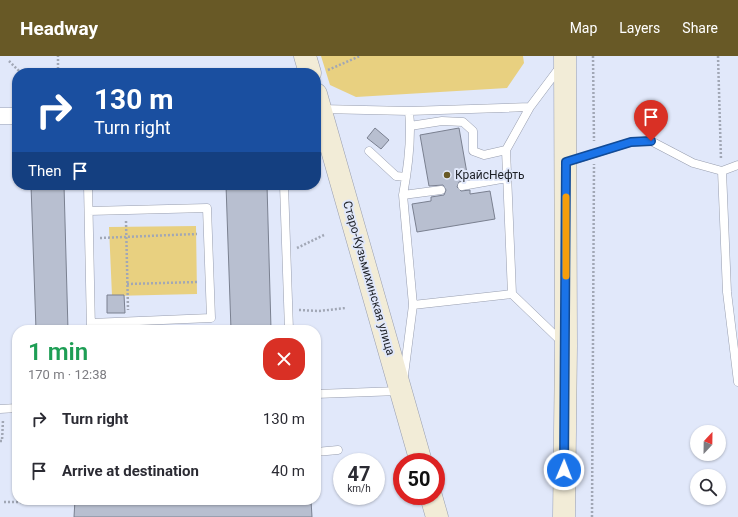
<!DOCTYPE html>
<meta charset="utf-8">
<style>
:root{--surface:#fff;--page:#f7f7f7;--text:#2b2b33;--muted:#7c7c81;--accent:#685926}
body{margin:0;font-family:Roboto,sans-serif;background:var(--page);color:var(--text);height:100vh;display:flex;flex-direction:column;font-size:15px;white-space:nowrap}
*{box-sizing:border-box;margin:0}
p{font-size:13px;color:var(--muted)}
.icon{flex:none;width:22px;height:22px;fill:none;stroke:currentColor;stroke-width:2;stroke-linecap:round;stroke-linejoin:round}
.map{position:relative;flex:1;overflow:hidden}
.drawer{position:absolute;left:12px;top:269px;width:309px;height:180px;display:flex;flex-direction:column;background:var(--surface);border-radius:16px;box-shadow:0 1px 3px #0004}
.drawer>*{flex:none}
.top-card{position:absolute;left:12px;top:12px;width:309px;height:122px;border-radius:16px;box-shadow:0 1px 3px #0004;background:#1a4fa0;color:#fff;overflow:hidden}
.needle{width:26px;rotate:22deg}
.fabs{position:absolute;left:690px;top:369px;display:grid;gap:8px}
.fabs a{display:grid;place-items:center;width:36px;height:36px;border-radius:50%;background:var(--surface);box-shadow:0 1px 3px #0004;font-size:20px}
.speed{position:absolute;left:333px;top:397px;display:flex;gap:8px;font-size:20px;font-weight:700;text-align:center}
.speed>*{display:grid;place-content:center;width:52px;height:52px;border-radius:50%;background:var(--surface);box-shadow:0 1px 3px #0004;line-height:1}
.speed small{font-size:10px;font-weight:400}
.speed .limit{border:6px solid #d22;background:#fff;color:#111}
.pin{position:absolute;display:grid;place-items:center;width:34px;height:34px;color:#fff;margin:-41px -17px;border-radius:50% 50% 50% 0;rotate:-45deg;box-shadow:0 0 4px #0007}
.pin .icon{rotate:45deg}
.me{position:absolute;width:44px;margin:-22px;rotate:1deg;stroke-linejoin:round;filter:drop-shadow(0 0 3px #0008)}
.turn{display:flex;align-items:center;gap:14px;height:84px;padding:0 16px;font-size:18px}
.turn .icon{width:52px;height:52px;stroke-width:2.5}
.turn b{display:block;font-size:28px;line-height:34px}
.then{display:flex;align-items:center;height:38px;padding:0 16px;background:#0003;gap:8px;font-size:15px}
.round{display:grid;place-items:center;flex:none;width:42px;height:42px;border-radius:16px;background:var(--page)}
.overview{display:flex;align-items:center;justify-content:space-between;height:68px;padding:0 16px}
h1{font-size:24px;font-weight:600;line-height:30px;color:#1e9e55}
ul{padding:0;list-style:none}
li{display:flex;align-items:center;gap:12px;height:52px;padding:0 16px}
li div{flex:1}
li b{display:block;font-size:15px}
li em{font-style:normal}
header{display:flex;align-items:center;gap:24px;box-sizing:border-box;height:56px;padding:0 20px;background:var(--accent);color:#fff}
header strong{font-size:19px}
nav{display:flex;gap:22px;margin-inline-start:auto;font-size:14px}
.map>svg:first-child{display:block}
.green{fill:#e8d080}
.building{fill:#b8bfd0;stroke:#7a8090}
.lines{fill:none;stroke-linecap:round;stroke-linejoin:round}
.lane-casing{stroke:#989eaf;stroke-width:9}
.street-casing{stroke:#989eaf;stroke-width:17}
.secondary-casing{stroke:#989eaf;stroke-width:23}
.path{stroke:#a1a7b5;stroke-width:2.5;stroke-dasharray:2 2;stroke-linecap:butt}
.lane{stroke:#fff;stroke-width:8}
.street{stroke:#fff;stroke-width:16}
.secondary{stroke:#f2ecd7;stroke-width:22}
.route-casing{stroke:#114b97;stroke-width:10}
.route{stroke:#1a73e8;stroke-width:7}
.slow{stroke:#f59e0b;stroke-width:7}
.poi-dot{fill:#685926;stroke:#e1e8fa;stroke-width:1.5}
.labels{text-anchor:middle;stroke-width:4;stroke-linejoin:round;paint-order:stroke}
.poi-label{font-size:12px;fill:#1d2026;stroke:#e1e8fa;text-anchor:start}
.street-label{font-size:12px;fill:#1d2026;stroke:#e1e8fa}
</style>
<header>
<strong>Headway</strong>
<nav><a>Map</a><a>Layers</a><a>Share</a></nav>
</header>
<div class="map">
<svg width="738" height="461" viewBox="0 0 738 461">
<rect width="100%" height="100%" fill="#e1e8fa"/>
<path class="green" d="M 321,0 L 523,0 L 524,7 L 507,32 L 356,41 L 330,29 Z
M 196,170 L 197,238 L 112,240 L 109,171 Z"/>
<path class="building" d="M 375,72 L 389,84 L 381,93 L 367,82 Z
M 459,72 L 468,123 L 459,126 L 457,131 L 461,135 L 470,134 L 470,138 L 490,135 L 495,163 L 417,176 L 412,148 L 431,145 L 431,141 L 444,139 L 446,134 L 443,129 L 429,130 L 420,79 Z
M 31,129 L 64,129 L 68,274 L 36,274 Z
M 226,129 L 267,129 L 271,273 L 231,274 Z
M 107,239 L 124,239 L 125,257 L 107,257 Z
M 75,444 L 311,444 L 312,461 L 74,461 Z"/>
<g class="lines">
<defs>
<path id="lane" d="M 560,11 L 530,51 L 506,94 L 512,238 L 562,286
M 321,53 L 409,55 L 530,51
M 409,55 C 412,82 408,112 403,139 L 413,249 L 512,238
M 410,70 L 442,65 L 463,66 L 473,75 L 473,95 L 484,99 L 506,94
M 369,95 L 396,120 L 406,121
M 567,106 L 631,86 L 651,85 L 693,107 L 722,115 L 738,109
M 722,115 L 727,236 L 738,326
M 88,129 L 91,274
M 284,129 L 289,274
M 462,130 L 507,122
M 403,139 L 441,134
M 89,155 L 207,152 L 211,262 L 91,267
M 404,319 L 413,249
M 316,338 L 399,335
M 0,353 L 17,352
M 316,396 L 338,394"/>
<path id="street" d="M 0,60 L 17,60"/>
<path id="secondary" d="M 305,0 L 310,17
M 316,38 L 421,406
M 431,440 L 437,461
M 564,461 L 566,290 L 565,0"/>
</defs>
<use href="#lane" class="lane-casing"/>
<use href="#street" class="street-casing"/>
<use href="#secondary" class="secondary-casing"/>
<path class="path" d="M 593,0 L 594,85
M 718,0 L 721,104
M 9,5 L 21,17
M 328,14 L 360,0
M 58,17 L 58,0
M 126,165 L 128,254
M 100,182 L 197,178
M 297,192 L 324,179
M 127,228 L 198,226
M 299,254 L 319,255 L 346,252
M 0,385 L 2,385 L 3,364
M 4,446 L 26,446 L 27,444
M 592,461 L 594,108"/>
<use href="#lane" class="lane"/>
<use href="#street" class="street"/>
<use href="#secondary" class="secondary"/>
</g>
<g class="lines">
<defs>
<path id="route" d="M 564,414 L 566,106 L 631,86 L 651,85"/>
</defs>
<use href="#route" class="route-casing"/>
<use href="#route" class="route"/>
<path class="slow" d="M 566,220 L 566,141"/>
</g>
<circle class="poi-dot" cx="447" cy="119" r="4"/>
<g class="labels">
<g class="poi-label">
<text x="455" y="123">КрайсНефть</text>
</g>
<g class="street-label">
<text transform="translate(369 222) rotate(74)" y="4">Старо-Кузьмихинская улица</text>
</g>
</g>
</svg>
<div class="fabs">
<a><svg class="needle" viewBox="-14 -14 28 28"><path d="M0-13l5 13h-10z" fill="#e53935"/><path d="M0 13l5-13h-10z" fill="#7c7c81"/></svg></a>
<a><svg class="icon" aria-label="search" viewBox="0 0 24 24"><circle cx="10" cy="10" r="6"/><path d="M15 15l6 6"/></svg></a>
</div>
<div class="speed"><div>47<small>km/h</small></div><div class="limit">50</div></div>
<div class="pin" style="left:651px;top:85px;background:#d93025"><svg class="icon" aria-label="arrive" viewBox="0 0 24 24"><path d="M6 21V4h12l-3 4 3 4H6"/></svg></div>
<svg class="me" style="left:564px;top:414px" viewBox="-20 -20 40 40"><circle r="17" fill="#1a73e8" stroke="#fff" stroke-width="3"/><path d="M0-11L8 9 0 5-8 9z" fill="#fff"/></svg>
<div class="top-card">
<div class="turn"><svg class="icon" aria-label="right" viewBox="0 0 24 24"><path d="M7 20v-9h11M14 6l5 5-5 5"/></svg><div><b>130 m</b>Turn right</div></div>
<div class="then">Then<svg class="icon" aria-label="arrive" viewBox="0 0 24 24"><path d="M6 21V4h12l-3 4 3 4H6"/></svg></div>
</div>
<section class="drawer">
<div class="overview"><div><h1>1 min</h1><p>170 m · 12:38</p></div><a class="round" style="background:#d93025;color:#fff"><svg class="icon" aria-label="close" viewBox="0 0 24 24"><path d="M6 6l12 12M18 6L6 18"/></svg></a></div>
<ul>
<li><svg class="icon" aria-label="right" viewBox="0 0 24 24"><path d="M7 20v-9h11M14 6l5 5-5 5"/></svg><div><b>Turn right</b></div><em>130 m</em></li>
<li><svg class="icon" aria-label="arrive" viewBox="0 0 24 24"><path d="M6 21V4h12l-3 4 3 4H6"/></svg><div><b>Arrive at destination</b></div><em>40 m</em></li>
</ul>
</section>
</div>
